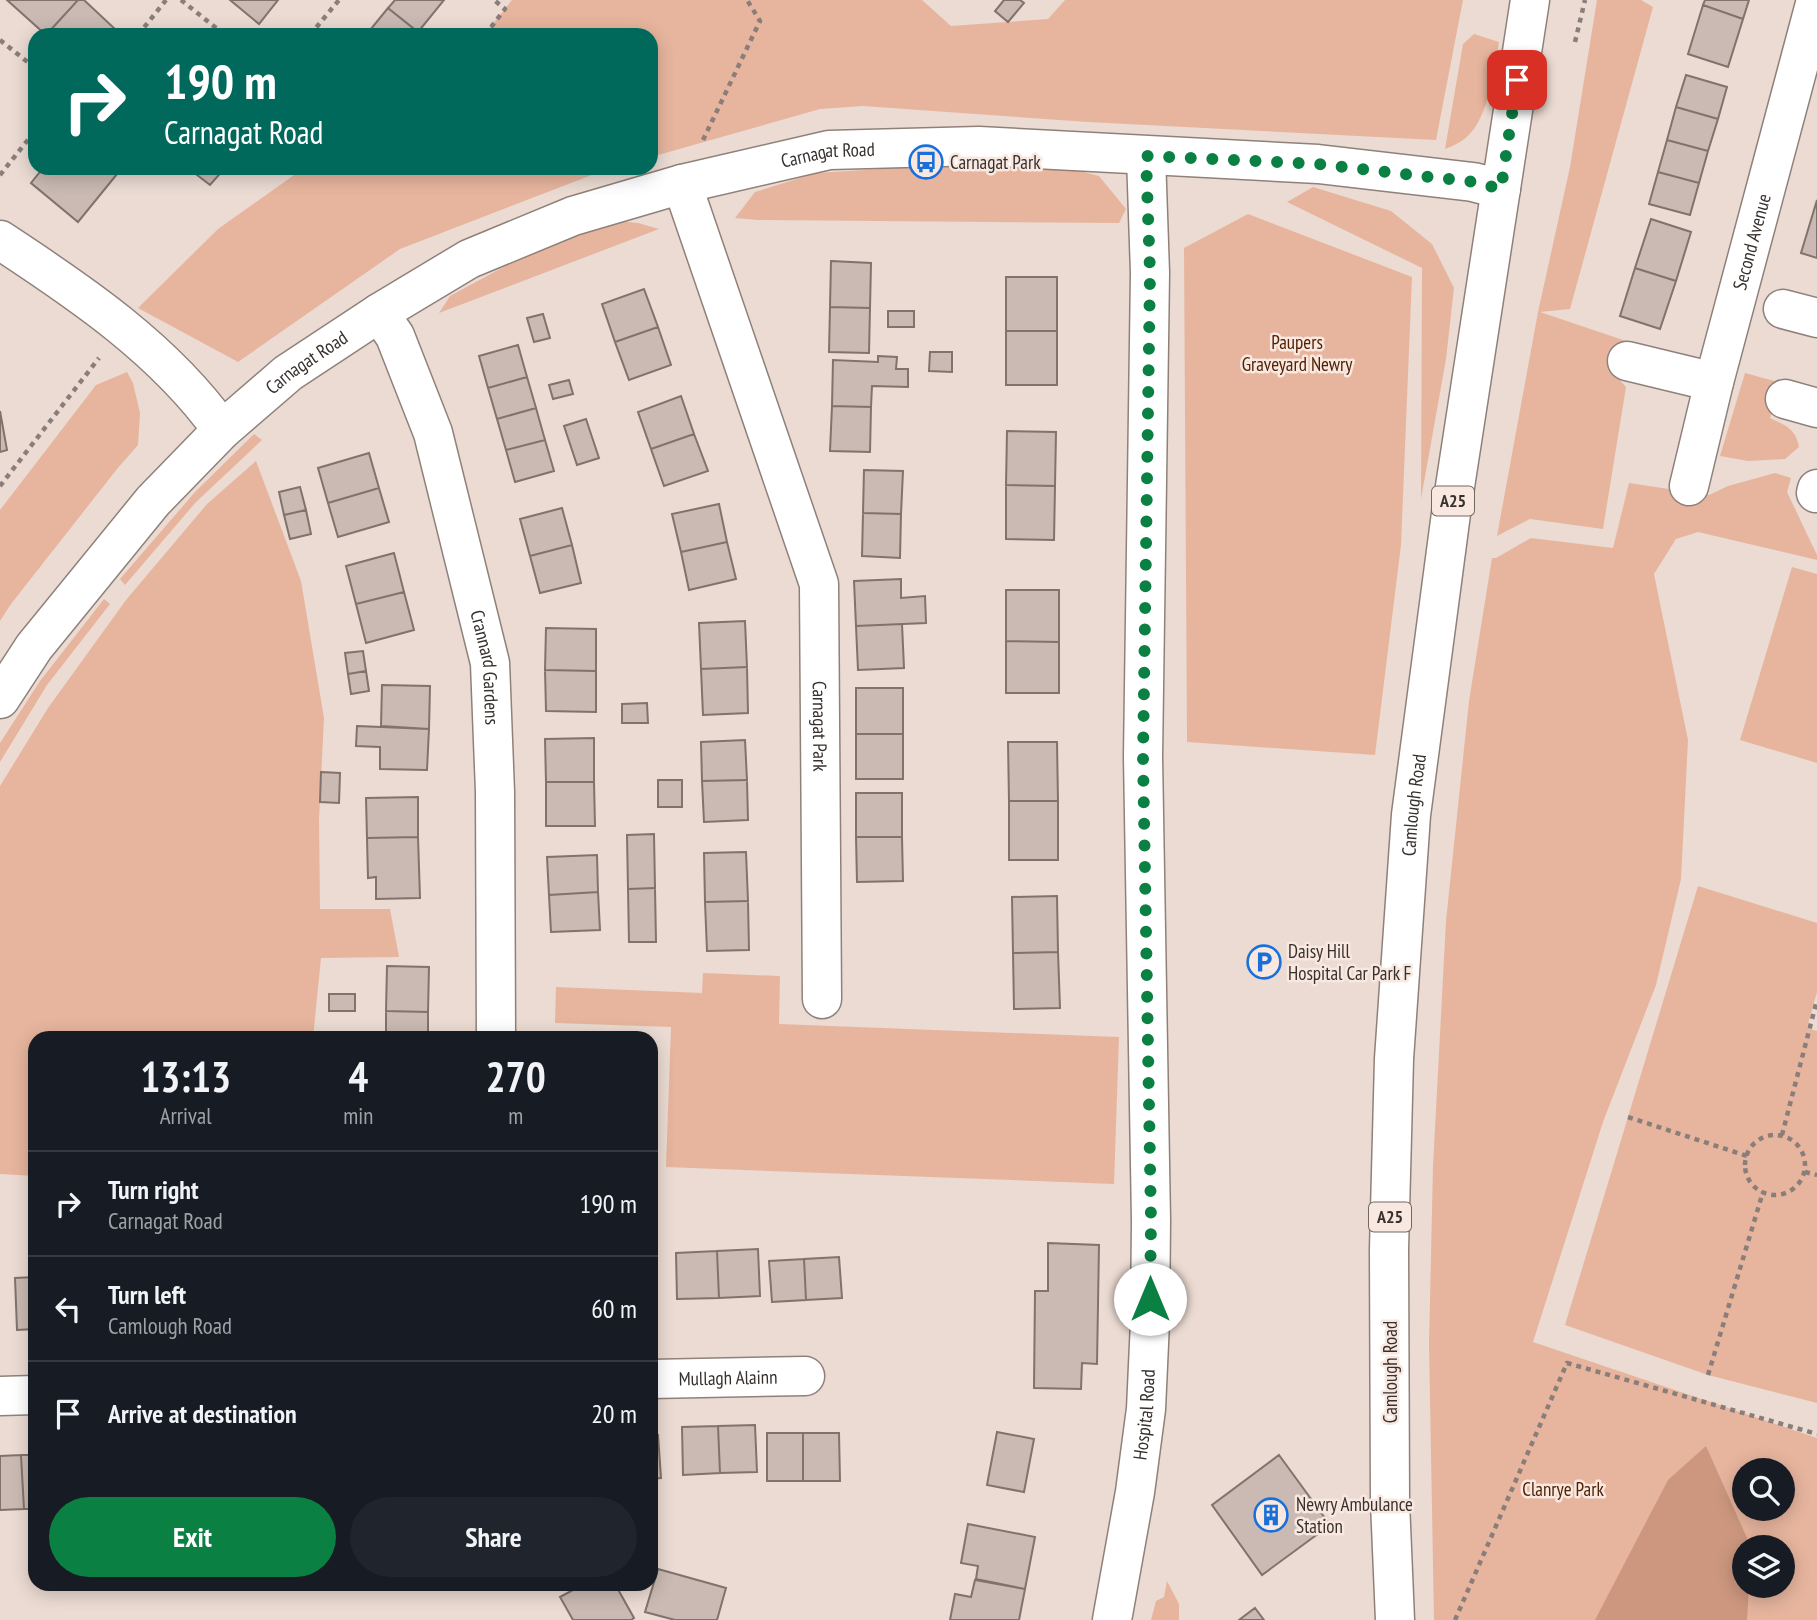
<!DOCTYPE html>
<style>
:root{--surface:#171b24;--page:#20242c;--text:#f1f3f6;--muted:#9ea1a6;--line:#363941;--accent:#0b8043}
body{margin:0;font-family:"PT Sans Narrow",sans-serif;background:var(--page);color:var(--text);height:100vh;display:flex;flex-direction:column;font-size:26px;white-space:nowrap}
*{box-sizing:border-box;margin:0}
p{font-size:23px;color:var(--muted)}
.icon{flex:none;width:38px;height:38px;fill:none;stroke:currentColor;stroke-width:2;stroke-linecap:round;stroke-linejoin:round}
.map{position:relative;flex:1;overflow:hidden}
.details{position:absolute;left:28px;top:1031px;width:630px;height:560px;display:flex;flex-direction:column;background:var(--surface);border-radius:21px;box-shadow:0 4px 18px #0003}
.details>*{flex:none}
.guide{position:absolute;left:28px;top:28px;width:630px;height:147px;border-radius:21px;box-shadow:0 4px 18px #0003;background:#00695c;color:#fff;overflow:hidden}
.buttons{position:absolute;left:1732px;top:1458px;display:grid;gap:14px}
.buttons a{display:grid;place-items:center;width:63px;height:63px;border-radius:50%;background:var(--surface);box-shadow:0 4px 18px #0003;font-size:35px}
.pin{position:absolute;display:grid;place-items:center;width:60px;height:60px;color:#fff;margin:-30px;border-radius:14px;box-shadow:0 4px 10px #0006}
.me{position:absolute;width:77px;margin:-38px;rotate:0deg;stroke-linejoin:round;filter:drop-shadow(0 0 5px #0008)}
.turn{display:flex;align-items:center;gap:24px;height:147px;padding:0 21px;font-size:32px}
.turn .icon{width:91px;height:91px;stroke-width:2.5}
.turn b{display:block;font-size:49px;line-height:60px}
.eta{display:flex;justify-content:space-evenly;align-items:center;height:119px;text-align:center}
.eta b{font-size:42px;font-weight:600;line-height:49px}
.action{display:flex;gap:14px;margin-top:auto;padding:14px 21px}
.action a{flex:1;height:80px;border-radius:42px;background:var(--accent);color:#fff;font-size:28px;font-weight:600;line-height:80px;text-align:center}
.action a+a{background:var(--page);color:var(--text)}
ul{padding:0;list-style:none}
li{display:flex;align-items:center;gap:21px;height:105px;padding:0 21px;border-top:2px solid var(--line)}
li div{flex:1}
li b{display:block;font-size:26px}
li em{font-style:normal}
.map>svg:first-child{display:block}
.green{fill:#e7b59e;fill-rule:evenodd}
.forest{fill:#cc977e}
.building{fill:#cabab3;stroke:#81726c;stroke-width:2}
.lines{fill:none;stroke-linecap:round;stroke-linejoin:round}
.street-casing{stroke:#8f817a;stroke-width:41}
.primary-casing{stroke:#8f817a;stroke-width:41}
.path{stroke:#897e79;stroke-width:4.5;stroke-dasharray:5 5;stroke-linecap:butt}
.street{stroke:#fff;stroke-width:38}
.primary{stroke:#fff;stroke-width:38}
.route{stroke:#0b8043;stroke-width:12;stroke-dasharray:0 21.6}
.labels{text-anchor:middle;stroke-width:5;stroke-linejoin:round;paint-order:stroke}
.shield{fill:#f8e8e0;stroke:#716863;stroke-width:2}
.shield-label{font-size:18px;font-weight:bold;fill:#37312e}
.street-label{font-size:19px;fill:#37312e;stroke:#f8e8e0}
.poi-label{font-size:19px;fill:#37312e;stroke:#f8e8e0;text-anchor:start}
.park-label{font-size:19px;fill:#512104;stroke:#f8e8e0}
</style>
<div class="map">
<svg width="1817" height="1620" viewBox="0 0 1817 1620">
<rect width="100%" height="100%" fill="#ebdbd3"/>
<path class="green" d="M 512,0 L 922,0 L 951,26 L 1048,19 L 1065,0 L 1463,0 L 1436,140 L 1088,122 L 863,106 L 820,109 L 651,157 L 651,35 L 484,35 Z
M 1597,0 L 1641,0 L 1653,7 L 1570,309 L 1540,312 L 1626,341 L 1615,375 L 1626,387 L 1603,529 L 1530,519 L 1497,536 L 1538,312 L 1570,167 Z
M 1474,34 L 1499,42 C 1493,72 1489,125 1460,142 C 1455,145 1450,147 1445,149 L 1463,44 Z
M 945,165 L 1056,165 L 1099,176 L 1126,209 L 1119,223 L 758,220 L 735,218 L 755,192 L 816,173 Z
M 304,168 L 610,168 L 400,249 L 238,362 L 138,308 L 218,229 Z
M 1313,187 L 1391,211 L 1432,244 L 1454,288 L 1446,359 L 1421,499 L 1422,268 L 1287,202 Z
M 1248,214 L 1412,277 L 1401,545 L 1375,755 L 1187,742 L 1184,248 Z
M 617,221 L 638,223 L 659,229 L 439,313 L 450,296 L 535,250 Z
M 127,372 L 133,383 L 140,413 L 138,445 L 117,469 L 11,604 L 0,621 L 0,510 L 96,385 Z
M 1745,373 L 1782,383 L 1770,418 C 1785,425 1796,429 1799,447 L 1785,459 L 1748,461 L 1720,456 Z
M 254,434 L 262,440 L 196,502 L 125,585 L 120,579 L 195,492 Z
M 256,461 L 301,581 L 324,718 L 319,820 L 320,909 L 390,909 L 399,957 L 321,958 L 313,1038 L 35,1038 L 35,1176 L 0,1174 L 0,786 L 48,708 L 126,600 L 207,504 Z
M 1775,473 L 1791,478 L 1787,492 L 1817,555 L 1817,560 L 1698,532 L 1676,539 L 1654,574 L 1688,740 L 1681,879 L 1656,985 L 1603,1122 L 1533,1342 L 1817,1438 L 1817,1620 L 1434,1620 L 1429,1344 L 1433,1166 L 1446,921 L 1469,701 L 1492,558 L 1496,558 L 1531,538 L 1613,548 L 1629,483 L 1709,495 L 1728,486 ZM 1745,1470 L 1783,1470 L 1783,1508 L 1745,1508 ZM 1745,1547 L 1783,1547 L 1783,1586 L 1745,1586 Z
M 1792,567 L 1817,574 L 1817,763 L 1740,740 Z
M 104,599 L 110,604 L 47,685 L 0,762 L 0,743 L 40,681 Z
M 1698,886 L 1817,923 L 1817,992 L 1807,1028 L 1817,1031 L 1817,1403 L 1708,1375 L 1565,1325 Z
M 703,973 L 780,976 L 779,1024 L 1119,1037 L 1114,1184 L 666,1167 L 671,1027 L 555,1023 L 556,987 L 702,993 Z
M 1167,1581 L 1179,1604 L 1179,1620 L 1151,1620 L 1156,1601 L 1164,1597 Z"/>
<path class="forest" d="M 1706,1446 L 1751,1547 L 1745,1547 L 1745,1586 L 1749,1586 L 1747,1620 L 1595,1620 L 1668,1480 Z"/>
<path class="building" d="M 7,0 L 78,0 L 46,35 Z
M 78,0 L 84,0 L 115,29 L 110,35 L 46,35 Z
M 230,0 L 278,0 L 259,24 Z
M 395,0 L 444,0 L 418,32 L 388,8 Z
M 1004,0 L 1020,0 L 1024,3 L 1008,22 L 995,11 Z
M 1705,0 L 1749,0 L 1743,19 L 1703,5 Z
M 1703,5 L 1743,19 L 1728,67 L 1688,54 Z
M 388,8 L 418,32 L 416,35 L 366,35 Z
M 1686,75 L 1727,87 L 1718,119 L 1676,107 Z
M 1676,107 L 1718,119 L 1708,151 L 1667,140 Z
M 1667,140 L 1708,151 L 1699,183 L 1658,172 Z
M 43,168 L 122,168 L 78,222 L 31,183 Z
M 188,168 L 225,168 L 210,185 Z
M 1658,172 L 1699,183 L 1690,215 L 1649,204 Z
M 1817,200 L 1817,258 L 1801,253 Z
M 1651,219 L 1691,232 L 1676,281 L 1635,268 Z
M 831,261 L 871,263 L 870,308 L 830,307 Z
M 1635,268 L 1676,281 L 1660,329 L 1620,316 Z
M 1006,277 L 1057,277 L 1057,331 L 1006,331 Z
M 644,289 L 658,327 L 615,342 L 602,304 Z
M 830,307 L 870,308 L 869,353 L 829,352 Z
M 888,311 L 914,311 L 914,327 L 888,327 Z
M 543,314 L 550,338 L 534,342 L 527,318 Z
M 658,327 L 671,365 L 629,380 L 615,342 Z
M 1006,331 L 1057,331 L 1057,385 L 1006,385 Z
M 518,345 L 527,377 L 488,388 L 479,356 Z
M 930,352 L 952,352 L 952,372 L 929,371 Z
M 878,356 L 897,357 L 896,369 L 908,369 L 908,387 L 872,386 L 871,407 L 832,406 L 833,360 L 878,362 Z
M 527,377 L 536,408 L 497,419 L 488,388 Z
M 569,380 L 573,394 L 553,399 L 549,385 Z
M 681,396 L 694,434 L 651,449 L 638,412 Z
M 832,406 L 871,407 L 870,452 L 830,451 Z
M 536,408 L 545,440 L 506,450 L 497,419 Z
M 0,411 L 7,450 L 0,452 Z
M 586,419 L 599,458 L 577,465 L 564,426 Z
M 1007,431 L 1056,432 L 1055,486 L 1006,485 Z
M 694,434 L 708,471 L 664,486 L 651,449 Z
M 545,440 L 554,471 L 515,482 L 506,450 Z
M 369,453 L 379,488 L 328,503 L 318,468 Z
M 864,470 L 903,471 L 901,514 L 863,513 Z
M 1006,485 L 1055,486 L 1054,540 L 1006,539 Z
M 300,487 L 306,510 L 284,515 L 279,492 Z
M 379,488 L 389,522 L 338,537 L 328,503 Z
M 719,504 L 727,542 L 681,552 L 672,514 Z
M 562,508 L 572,545 L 530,556 L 520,519 Z
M 306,510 L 311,534 L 290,539 L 284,515 Z
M 863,513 L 901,514 L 900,558 L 862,556 Z
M 727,542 L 736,579 L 689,590 L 681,552 Z
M 572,545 L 581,583 L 540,593 L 530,556 Z
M 394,553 L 404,592 L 356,604 L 346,566 Z
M 901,579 L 901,598 L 925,596 L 926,623 L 856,626 L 854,581 Z
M 1006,590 L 1059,590 L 1059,642 L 1006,641 Z
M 404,592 L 414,630 L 366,643 L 356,604 Z
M 745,621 L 747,667 L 701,669 L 699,623 Z
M 902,624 L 904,668 L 858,670 L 856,626 Z
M 546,628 L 596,629 L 596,671 L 545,670 Z
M 1006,641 L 1059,642 L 1059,693 L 1006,693 Z
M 363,651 L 366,671 L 348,674 L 345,653 Z
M 747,667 L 748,713 L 703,715 L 701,669 Z
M 545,670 L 596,671 L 596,712 L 546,711 Z
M 366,671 L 369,691 L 351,694 L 348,674 Z
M 382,685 L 430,686 L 429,729 L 381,726 Z
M 856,688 L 903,688 L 903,734 L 856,734 Z
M 647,703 L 648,723 L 622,723 L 622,704 Z
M 357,726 L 429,729 L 427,770 L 380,769 L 380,747 L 356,746 Z
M 856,734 L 903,734 L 903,779 L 856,779 Z
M 594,738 L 594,782 L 546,782 L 545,739 Z
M 745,740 L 747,780 L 702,781 L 701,742 Z
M 1008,742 L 1057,742 L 1058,801 L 1009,801 Z
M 321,772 L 340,773 L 339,803 L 320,802 Z
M 658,780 L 682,780 L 682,807 L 658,807 Z
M 747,780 L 748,820 L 704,822 L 702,781 Z
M 546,782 L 594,782 L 595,826 L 546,826 Z
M 856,793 L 902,793 L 902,837 L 856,837 Z
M 418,797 L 418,837 L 367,838 L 366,798 Z
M 1009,801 L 1058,801 L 1058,860 L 1009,860 Z
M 654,834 L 655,888 L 628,889 L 627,835 Z
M 418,837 L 420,898 L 376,899 L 376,877 L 368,878 L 367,838 Z
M 856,837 L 902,837 L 903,881 L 857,882 Z
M 746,852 L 748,901 L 705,902 L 704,853 Z
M 597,855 L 598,892 L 549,895 L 547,857 Z
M 655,888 L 656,942 L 629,942 L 628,889 Z
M 598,892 L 600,930 L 551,932 L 549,895 Z
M 1057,896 L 1058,952 L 1013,953 L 1012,897 Z
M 748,901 L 749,950 L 707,951 L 705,902 Z
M 1058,952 L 1060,1008 L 1014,1009 L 1013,953 Z
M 387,966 L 429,967 L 428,1012 L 386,1011 Z
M 329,994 L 355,994 L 355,1011 L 329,1011 Z
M 386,1011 L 428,1012 L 428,1038 L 386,1038 Z
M 1048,1243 L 1099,1245 L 1097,1364 L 1082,1363 L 1081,1389 L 1034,1388 L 1035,1291 L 1048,1291 Z
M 758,1249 L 760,1296 L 719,1298 L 717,1251 Z
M 717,1251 L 719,1298 L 677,1299 L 676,1253 Z
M 839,1257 L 842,1298 L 806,1300 L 804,1259 Z
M 804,1259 L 806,1300 L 772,1302 L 769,1261 Z
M 35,1277 L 35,1329 L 17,1330 L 15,1278 Z
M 755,1425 L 757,1472 L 720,1473 L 718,1426 Z
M 718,1426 L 720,1473 L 683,1475 L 682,1427 Z
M 997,1432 L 1034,1439 L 1024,1492 L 987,1485 Z
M 767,1433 L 803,1433 L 803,1481 L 767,1481 Z
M 803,1433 L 839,1433 L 840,1481 L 803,1481 Z
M 651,1435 L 658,1435 L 661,1478 L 651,1479 Z
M 21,1455 L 35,1455 L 35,1509 L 24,1509 Z
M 21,1455 L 24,1509 L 0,1510 L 0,1456 Z
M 1279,1455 L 1330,1525 L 1262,1575 L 1212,1505 Z
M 968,1524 L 1035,1537 L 1025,1589 L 976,1579 L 978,1566 L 961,1563 Z
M 658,1569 L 726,1588 L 717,1620 L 675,1620 L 645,1612 Z
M 975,1580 L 1025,1589 L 1019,1620 L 950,1620 L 955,1594 L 971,1597 Z
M 584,1584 L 615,1584 L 634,1618 L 631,1620 L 573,1620 L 560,1597 Z
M 1255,1608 L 1264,1620 L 1239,1620 Z"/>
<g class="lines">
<defs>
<g id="street">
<path id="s1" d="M 682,184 L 819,584 L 822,999"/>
<path d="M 0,240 C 81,293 165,350 222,430"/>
<path d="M 1783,309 L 1817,318"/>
<path id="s2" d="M 379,313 L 395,336 L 433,433 L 490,663 L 495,792 L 496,1038"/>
<path d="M 1627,361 L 1714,382"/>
<path d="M 1785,399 L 1817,408"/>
<path id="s3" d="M 1689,486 L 1714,382 L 1816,0"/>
<path d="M 1816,493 L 1817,489"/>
<path id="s4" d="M 0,699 L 34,647 L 153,501 L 222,430 L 288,373 L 379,313 L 469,259 L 573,216 L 682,184 L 829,150 L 979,146 L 1318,164 L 1473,182 L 1501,189"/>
<path id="s5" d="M 651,1379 L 805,1376"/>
<path d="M 0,1396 L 35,1395"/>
<path id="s6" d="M 1112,1620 L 1135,1492 L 1146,1409 L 1150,1322 L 1151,1221 L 1143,757 L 1150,273 L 1146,156"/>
</g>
<g id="primary">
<path id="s7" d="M 1395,1620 L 1390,1502 L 1389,1249 L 1394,1059 L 1411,815 L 1452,506 L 1530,0"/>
</g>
</defs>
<use href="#street" class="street-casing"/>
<use href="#primary" class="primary-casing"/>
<path class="path" d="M 181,0 L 225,35
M 138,35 L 166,0
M 310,35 L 339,0
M 485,35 L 505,9 L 494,0
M 0,40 L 35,68
M 1575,42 L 1585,0
M 703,140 L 760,21 L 747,0
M 0,175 L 35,131
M 0,486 L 99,358
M 1628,1117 L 1747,1156
M1745 1165a30 30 0 1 1 60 0a30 30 0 1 1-60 0Z
M 1782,1135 L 1817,1000
M 1805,1172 L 1817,1175
M 1708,1375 L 1763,1192
M 1455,1620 L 1567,1363 L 1817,1434"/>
<use href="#street" class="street"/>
<use href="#primary" class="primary"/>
</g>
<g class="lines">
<path class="route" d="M 1150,1299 L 1151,1221 L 1143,757 L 1150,273 L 1146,156 L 1318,164 L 1474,182 L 1501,189 L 1517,80"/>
</g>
<defs>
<symbol id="bus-ring" viewBox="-11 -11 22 22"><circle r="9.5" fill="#f8e8e0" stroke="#1970da" stroke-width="1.5"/><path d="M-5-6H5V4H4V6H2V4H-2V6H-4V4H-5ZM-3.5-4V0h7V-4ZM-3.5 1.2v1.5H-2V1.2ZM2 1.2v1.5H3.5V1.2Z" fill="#1970da"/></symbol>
<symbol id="parking-ring" viewBox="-11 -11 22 22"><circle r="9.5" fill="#f8e8e0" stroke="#1970da" stroke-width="1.5"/><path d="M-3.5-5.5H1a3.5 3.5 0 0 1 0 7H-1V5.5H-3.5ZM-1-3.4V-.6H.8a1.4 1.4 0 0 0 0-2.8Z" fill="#1970da"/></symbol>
<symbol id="building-ring" viewBox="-11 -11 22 22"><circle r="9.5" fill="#f8e8e0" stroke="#1970da" stroke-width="1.5"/><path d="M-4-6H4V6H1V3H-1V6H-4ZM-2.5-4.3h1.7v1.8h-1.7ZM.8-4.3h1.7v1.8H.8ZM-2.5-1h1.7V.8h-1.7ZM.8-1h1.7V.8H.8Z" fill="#1970da"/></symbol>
</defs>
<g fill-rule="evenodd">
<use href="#bus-ring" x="907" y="143" width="38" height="38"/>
<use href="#parking-ring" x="1245" y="943" width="38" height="38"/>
<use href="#building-ring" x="1252" y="1496" width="38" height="38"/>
</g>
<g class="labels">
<g class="shield">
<rect x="1432" y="486.5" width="42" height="29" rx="5"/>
<rect x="1369" y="1202.5" width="42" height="29" rx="5"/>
</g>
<g class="shield-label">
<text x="1453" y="507">A25</text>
<text x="1390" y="1223">A25</text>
</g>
<g class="street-label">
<text dy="7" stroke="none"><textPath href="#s4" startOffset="1026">Carnagat Road</textPath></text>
<text dy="7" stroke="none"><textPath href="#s3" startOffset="252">Second Avenue</textPath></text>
<text dy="7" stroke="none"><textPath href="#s4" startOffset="458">Carnagat Road</textPath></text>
<text dy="7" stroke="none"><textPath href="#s2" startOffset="373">Crannard Gardens</textPath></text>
<text dy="7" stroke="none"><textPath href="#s1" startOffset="565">Carnagat Park</textPath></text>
<text dy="7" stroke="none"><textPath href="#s7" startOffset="816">Camlough Road</textPath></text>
<text transform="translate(1390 1372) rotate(-90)" y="7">Camlough Road</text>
<text dy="7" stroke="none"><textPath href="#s5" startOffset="77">Mullagh Alainn</textPath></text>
<text dy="7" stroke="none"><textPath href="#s6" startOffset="208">Hospital Road</textPath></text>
</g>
<g class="poi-label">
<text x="950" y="169">Carnagat Park</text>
<text x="1288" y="958">Daisy Hill<tspan x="1288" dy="22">Hospital Car Park F</tspan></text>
<text x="1296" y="1511">Newry Ambulance<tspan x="1296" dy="22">Station</tspan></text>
</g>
<g class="park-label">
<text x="1297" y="349">Paupers<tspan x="1297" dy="22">Graveyard Newry</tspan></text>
<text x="1563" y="1496">Clanrye Park</text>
</g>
</g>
</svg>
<div class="buttons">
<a><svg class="icon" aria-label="search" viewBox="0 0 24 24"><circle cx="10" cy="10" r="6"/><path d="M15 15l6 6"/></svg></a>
<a><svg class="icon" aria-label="layers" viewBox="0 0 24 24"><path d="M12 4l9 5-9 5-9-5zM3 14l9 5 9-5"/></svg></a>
</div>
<div class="pin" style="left:1517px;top:80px;background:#d93025"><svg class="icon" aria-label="arrive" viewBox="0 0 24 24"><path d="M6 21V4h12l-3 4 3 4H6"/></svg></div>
<svg class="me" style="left:1150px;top:1299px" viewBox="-20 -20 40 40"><circle r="19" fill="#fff"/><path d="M0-13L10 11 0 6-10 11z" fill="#0b8043"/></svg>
<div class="guide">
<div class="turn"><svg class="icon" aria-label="right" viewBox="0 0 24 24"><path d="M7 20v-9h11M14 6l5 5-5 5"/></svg><div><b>190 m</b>Carnagat Road</div></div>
</div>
<section class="details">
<div class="eta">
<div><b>13:13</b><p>Arrival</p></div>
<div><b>4</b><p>min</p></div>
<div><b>270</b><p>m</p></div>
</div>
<ul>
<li><svg class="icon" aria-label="right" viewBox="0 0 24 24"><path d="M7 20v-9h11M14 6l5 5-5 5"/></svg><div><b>Turn right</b><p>Carnagat Road</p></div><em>190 m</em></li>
<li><svg class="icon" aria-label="left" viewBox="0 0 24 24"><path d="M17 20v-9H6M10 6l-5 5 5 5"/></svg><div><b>Turn left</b><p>Camlough Road</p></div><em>60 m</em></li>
<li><svg class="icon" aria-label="arrive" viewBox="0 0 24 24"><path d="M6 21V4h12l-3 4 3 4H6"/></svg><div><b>Arrive at destination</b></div><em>20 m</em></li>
</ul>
<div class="action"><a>Exit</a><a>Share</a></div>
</section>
</div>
